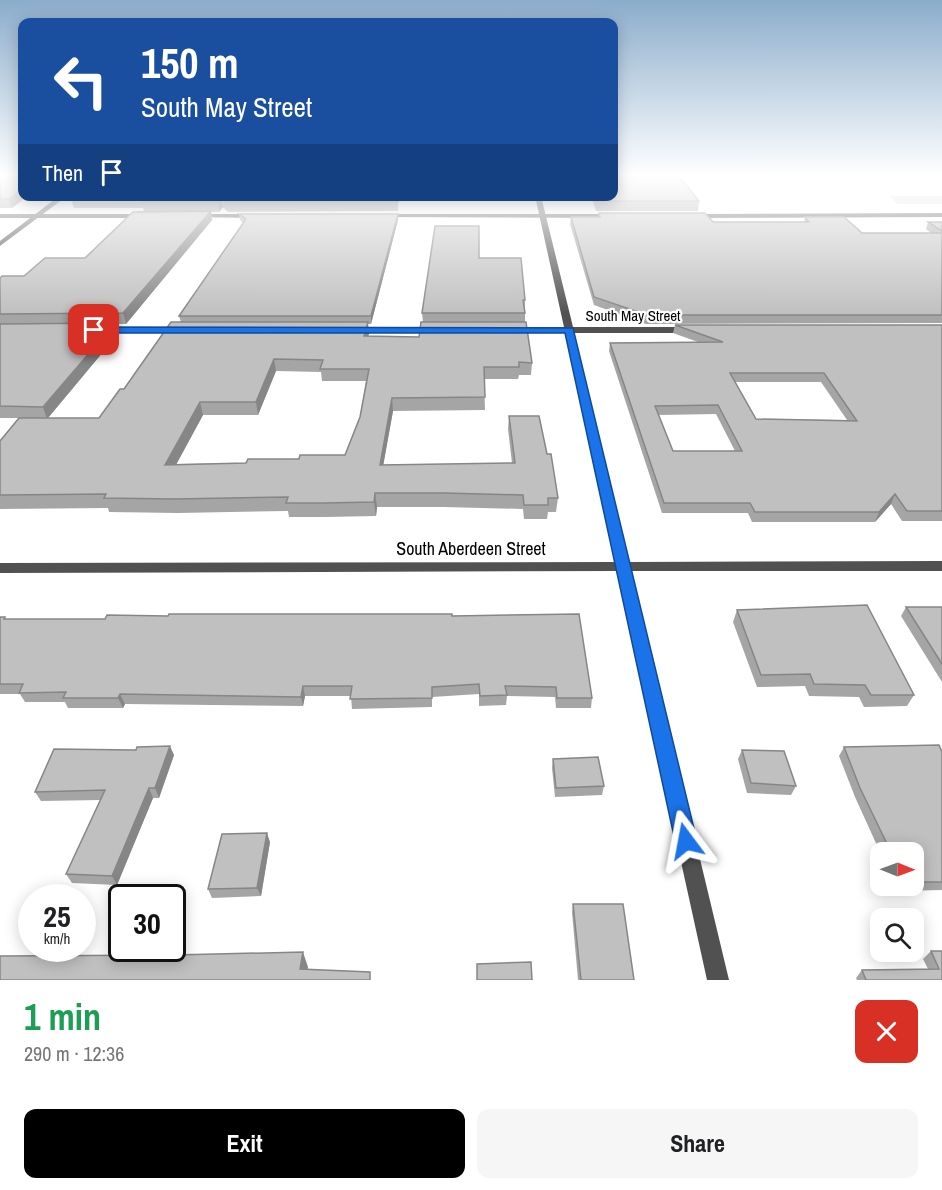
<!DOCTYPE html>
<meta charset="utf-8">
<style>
:root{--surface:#fff;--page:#f6f6f6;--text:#202124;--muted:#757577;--accent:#000}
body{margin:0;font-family:"Archivo Narrow",sans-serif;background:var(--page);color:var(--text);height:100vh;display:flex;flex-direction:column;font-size:22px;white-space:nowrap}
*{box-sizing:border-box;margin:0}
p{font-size:20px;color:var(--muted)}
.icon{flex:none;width:33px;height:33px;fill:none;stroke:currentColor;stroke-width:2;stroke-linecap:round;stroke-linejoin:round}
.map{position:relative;height:980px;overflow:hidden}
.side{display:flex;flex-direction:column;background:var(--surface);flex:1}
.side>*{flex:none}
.top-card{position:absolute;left:18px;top:18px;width:600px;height:183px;border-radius:12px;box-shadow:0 3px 15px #0003;background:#1a4fa0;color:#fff;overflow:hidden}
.needle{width:39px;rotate:91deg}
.controls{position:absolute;left:870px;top:842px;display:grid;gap:12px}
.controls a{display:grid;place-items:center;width:54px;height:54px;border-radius:12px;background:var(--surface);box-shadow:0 3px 15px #0003;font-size:30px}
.speed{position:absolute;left:18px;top:884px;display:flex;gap:12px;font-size:30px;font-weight:700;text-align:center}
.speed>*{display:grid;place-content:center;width:78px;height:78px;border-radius:50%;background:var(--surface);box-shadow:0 3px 15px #0003;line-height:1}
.speed small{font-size:15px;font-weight:400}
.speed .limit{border:3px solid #111;border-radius:9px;background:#fff;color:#111}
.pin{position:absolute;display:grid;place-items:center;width:51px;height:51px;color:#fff;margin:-26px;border-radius:12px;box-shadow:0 3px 9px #0006}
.me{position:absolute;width:66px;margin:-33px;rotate:347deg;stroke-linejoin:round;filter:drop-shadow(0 0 4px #0008)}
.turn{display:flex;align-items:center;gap:21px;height:126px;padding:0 24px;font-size:27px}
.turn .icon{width:78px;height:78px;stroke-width:2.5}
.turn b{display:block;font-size:42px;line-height:51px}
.then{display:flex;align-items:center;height:57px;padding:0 24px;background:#0003;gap:12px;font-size:22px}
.round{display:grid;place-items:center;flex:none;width:63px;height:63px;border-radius:12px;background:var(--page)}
.summary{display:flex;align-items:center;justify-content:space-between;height:102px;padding:0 24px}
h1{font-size:36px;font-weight:700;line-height:45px;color:#1e9e55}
.button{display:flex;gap:12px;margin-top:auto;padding:12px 24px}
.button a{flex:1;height:69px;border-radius:12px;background:var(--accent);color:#fff;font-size:24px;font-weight:700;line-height:69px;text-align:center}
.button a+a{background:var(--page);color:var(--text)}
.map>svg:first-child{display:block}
.green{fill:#d8d8d8}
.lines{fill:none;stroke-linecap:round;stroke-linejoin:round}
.minor{fill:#515151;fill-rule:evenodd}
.tertiary{fill:#515151;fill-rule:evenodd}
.wall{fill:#a5a5a5;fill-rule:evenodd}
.shaded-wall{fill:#868686}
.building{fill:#c0c0c0;stroke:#868686;stroke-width:1.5;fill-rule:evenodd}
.route{fill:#1a73e8;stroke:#114b97;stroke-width:1.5}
.labels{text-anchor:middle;stroke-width:4.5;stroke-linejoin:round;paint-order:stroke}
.far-street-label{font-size:15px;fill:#000;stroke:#fff}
.street-label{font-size:18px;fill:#000;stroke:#fff}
</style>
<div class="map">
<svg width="942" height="980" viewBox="0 0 942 980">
<rect width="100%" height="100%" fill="#fff"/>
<path class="green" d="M 889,196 L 942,196 L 942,204 L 898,204 Z"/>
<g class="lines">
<path class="minor" d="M 59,196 L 67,196 L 0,246 L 0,241 Z
M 535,196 L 541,196 L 573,327 L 689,327 L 693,330 L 689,333 L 574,333 L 629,562 L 942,561 L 942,571 L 631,571 L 729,980 L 707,980 L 617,571 L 0,573 L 0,563 L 615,562 L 565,333 L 511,333 L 507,330 L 511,327 L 564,327 Z
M 182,327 L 185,328 L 185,332 L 100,333 L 96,330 L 100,327 Z
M 434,327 L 437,328 L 437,332 L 352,333 L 348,330 L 352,327 Z"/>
<path class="tertiary" d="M 942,213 L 942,217 L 691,218 L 688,216 L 691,214 Z
M 0,214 L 143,214 L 146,216 L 143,218 L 0,218 Z
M 196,214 L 254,214 L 257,216 L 254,218 L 194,217 L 194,215 Z
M 382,214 L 614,214 L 617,216 L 614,218 L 380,217 L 380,215 Z"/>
</g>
<path class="wall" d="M 0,176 L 22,176 L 12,208 L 0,208 Z
M 73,196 L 398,196 L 398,211 L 228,212 L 223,207 L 219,212 L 211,212 L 212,220 L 126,324 L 115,324 L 118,334 L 48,418 L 99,418 L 181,322 L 179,316 L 243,223 L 240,220 L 239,214 L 398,214 L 398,220 L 371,324 L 368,324 L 368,336 L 419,337 L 423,322 L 422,313 L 479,258 L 525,300 L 525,322 L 532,363 L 531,375 L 519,375 L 518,379 L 484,379 L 485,410 L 393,411 L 383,465 L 512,463 L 508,429 L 509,416 L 558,498 L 556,512 L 548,512 L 547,519 L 524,519 L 523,509 L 444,507 L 377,507 L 376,516 L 325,517 L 289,517 L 288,511 L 178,513 L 109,512 L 108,508 L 0,509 L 0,441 L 19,418 L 0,418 L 0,278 L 24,276 L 85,258 L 144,211 L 143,208 L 74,208 L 71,199 ZM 276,371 L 321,372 L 322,381 L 366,381 L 360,417 L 345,455 L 246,463 L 176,464 L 203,415 L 258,415 Z
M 591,196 L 614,196 L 699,201 L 698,211 L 596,211 Z
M 599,213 L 713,222 L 804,222 L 805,217 L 862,233 L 931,233 L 926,229 L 928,222 L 942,222 L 942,323 L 646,324 L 594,305 L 570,224 L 571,217 L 598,217 Z
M 675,325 L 942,325 L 942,521 L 902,521 L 891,504 L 875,522 L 752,522 L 748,513 L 662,513 L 609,351 L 610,343 L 698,342 L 673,333 ZM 735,382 L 821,382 L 847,420 L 756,419 ZM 716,414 L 735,451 L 673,451 L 658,415 Z
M 906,607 L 942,607 L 942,682 L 901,616 Z
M 737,610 L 914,695 L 907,706 L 864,707 L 859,697 L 809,696 L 805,686 L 757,687 L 733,622 Z
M 168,616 L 452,616 L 592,698 L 591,708 L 556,708 L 555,697 L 507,696 L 506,705 L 479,706 L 479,694 L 432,697 L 432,707 L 352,709 L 351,696 L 305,696 L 303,706 L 125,704 L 123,708 L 68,708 L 65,702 L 25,702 L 20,694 L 0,694 L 0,617 L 6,619 L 105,619 Z
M 844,747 L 942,752 L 942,890 L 899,891 L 896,885 L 914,885 L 914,852 L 880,852 L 855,797 L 839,756 Z
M 742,750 L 796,786 L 791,795 L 747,793 L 738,759 Z
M 174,755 L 159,798 L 153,798 L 117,885 L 72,883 L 66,874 L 101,800 L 41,801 L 35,792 Z
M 553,759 L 604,786 L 602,795 L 555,797 L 552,768 Z
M 270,842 L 261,896 L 212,898 L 208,889 Z
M 573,904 L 634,980 L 578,980 L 572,912 Z
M 931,951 L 942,951 L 942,980 L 857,980 L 856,978 L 862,970 L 928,969 L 923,959 Z"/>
<path class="shaded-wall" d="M 22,189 L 22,196 L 28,196 L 12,208 L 9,199 Z
M 221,198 L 223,207 L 219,212 L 218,202 Z
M 211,211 L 212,220 L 126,324 L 123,313 Z
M 398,214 L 398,220 L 371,324 L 371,316 Z
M 368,322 L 369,334 L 365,348 L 364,336 Z
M 115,323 L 118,334 L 47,419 L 43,407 Z
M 274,359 L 276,371 L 258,415 L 256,402 Z
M 392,398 L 393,411 L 381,478 L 380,465 Z
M 200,402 L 203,415 L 169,478 L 165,465 Z
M 375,493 L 377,507 L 376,516 L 374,502 Z
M 895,494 L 891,504 L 875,522 L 879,512 Z
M 303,686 L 305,696 L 303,706 L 301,697 Z
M 120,694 L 125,704 L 123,708 L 118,698 Z
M 170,746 L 174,755 L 159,798 L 155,788 Z
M 149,788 L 153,798 L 117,885 L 112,876 Z
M 267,833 L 270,842 L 261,896 L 257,888 Z
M 303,952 L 308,967 L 306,980 L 300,969 Z"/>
<path class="building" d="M 0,176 L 22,176 L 22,189 L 9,199 L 0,199 Z
M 614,176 L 679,176 L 699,201 L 597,201 L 595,196 L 614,196 Z
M 73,196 L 398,196 L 398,202 L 227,202 L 221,198 L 218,202 L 142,202 L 146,199 L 71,199 Z
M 211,211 L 123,313 L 0,314 L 0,278 L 2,276 L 24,276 L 45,258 L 85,258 L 133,212 Z
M 599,213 L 705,213 L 713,222 L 809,222 L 805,217 L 844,217 L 862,233 L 942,233 L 942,315 L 647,315 L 594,297 L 571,217 L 600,217 Z
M 239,214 L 398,214 L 371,316 L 179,316 L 246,219 Z
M 928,222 L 942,222 L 942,231 Z
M 435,226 L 479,226 L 479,258 L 521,258 L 525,300 L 523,300 L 525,313 L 422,313 Z
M 171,322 L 368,322 L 364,336 L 419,337 L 421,322 L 526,322 L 532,363 L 519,362 L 519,367 L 484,367 L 485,397 L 392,398 L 380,465 L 515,463 L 509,416 L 539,416 L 547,454 L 551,454 L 558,498 L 548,498 L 548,505 L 524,505 L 523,495 L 444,493 L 375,493 L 374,502 L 323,503 L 286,503 L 288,497 L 174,499 L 104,498 L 106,494 L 0,495 L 0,441 L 19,418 L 99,418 L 120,389 L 124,389 ZM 274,359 L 323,360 L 320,369 L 369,369 L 360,417 L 345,455 L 300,455 L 299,459 L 248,459 L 246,463 L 165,465 L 200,402 L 256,402 Z
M 115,323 L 43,407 L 0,406 L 0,324 Z
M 675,325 L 942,325 L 942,511 L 907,511 L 895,494 L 879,512 L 755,512 L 750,503 L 664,503 L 610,343 L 723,342 ZM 730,373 L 824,373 L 857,421 L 756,419 ZM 718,405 L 742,451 L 673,451 L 655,406 Z
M 867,605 L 914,695 L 871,695 L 865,685 L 814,684 L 810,674 L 761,675 L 737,610 Z
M 906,607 L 942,607 L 942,664 Z
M 169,614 L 452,614 L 452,616 L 579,614 L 592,698 L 557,698 L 556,687 L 505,686 L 507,695 L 480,696 L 479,684 L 432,687 L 432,698 L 350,699 L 352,686 L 303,686 L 301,697 L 120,694 L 118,698 L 63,698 L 66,692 L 19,693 L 23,684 L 0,684 L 0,617 L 5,617 L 4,619 L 105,619 L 107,615 L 168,616 Z
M 939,745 L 942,752 L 942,882 L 914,882 L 914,852 L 891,852 L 860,788 L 844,747 Z
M 170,746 L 155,788 L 149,788 L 112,876 L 66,874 L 105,790 L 35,792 L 54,749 L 136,750 L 137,747 Z
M 742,750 L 784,751 L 796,786 L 751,783 Z
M 598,757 L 604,786 L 556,788 L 553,759 Z
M 267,833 L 257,888 L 208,889 L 222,834 Z
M 573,904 L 623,904 L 634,980 L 581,980 Z
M 931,951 L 942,951 L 942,980 L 866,980 L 862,970 L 939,969 Z
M 303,952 L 300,969 L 370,972 L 370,980 L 0,980 L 0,956 L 174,955 Z
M 531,962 L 532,980 L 477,980 L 477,964 Z"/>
<linearGradient id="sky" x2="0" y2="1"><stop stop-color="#8baccb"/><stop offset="0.56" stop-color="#fff"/><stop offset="1" stop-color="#fff" stop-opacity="0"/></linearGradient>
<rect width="942" height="314" fill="url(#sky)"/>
<path class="route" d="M 90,327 L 573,328 L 697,841 L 694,849 L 686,852 L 678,849 L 675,841 L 565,333 L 94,333 L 89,330 Z"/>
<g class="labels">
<g class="far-street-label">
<text x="633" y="321">South May Street</text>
</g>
<g class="street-label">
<text x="471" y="555">South Aberdeen Street</text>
</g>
</g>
</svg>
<div class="controls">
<a><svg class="needle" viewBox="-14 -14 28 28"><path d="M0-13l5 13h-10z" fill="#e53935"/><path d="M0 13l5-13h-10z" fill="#757577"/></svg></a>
<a><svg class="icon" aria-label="search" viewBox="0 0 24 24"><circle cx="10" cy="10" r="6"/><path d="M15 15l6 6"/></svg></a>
</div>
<div class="speed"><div>25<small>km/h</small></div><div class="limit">30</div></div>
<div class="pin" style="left:94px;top:330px;background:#d93025"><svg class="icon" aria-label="arrive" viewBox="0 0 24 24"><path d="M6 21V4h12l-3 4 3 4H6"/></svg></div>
<svg class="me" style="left:686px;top:841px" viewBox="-20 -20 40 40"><path d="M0-17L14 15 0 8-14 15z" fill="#1a73e8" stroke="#fff" stroke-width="4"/></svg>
<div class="top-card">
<div class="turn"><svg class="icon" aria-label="left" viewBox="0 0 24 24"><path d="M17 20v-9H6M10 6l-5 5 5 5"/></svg><div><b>150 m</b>South May Street</div></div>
<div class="then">Then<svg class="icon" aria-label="arrive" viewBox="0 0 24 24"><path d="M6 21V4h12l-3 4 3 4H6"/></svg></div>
</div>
</div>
<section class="side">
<div class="summary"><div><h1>1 min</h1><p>290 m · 12:36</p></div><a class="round" style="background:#d93025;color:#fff"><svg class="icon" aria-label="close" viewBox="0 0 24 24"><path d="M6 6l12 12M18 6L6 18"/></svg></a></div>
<div class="button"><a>Exit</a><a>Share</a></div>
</section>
